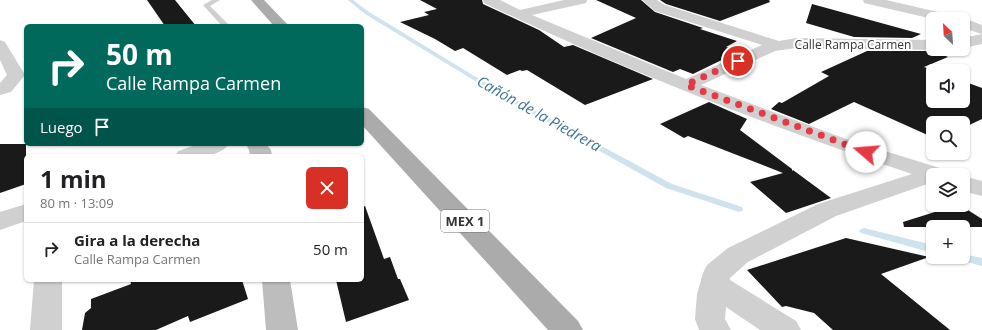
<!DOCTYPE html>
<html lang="es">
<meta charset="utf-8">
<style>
:root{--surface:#fff;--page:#f2f2f2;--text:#202124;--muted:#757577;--line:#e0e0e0}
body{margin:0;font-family:"Open Sans",sans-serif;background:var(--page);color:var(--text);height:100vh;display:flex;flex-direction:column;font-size:15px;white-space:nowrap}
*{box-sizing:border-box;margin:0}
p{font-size:13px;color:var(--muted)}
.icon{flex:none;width:22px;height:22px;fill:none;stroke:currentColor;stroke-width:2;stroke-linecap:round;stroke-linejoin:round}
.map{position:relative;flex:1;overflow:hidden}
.drawer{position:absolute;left:24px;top:154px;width:340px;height:128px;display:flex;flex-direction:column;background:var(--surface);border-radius:6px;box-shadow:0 1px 3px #0004}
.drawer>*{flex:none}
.top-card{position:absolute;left:24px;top:24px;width:340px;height:122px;border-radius:6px;box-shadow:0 1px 3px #0004;background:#00695c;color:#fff;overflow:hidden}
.needle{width:26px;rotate:335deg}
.controls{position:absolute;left:926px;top:12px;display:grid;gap:8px}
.controls a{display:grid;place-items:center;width:44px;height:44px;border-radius:6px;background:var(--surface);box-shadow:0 1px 3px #0004;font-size:20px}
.pin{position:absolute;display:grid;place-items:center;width:34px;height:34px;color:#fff;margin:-17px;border:2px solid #fff;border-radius:50%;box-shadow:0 1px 4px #0007}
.me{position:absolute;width:44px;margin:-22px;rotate:288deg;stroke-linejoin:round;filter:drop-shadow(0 0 3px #0008)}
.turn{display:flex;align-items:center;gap:14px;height:84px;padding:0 16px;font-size:18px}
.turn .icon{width:52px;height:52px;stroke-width:2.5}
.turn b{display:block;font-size:28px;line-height:34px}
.then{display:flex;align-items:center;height:38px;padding:0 16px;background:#0003;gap:8px;font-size:15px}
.round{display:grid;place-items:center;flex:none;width:42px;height:42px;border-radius:6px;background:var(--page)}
.overview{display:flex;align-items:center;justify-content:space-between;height:68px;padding:0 16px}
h1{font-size:24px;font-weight:700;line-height:30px}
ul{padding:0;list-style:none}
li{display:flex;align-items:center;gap:12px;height:52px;padding:0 16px;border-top:1px solid var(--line)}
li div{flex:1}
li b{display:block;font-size:15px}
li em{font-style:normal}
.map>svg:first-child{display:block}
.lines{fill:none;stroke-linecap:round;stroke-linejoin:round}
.stream{fill:#cfe2ee;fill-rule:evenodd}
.building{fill:#1a1a1a}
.lane{fill:#d0d0d0;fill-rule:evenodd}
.street{fill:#d0d0d0;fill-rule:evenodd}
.secondary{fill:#bdbdbd;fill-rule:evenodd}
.primary{fill:#ababab;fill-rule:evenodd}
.route{stroke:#e63946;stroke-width:7;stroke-dasharray:0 12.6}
.labels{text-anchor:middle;stroke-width:4;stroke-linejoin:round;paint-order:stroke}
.far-street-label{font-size:12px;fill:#333;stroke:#fff}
.shield{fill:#fff;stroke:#707070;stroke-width:1}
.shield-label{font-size:13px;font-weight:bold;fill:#333}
.water-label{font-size:15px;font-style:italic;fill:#3f7597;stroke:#fff}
</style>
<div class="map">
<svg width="982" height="330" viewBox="0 0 982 330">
<rect width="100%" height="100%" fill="#fff"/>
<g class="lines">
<path class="stream" d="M 348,0 L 353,0 L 369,12 L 494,88 L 672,184 L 742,207 L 743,209 L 742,211 L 739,212 L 666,188 L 490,90 L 365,14 Z
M 864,228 L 933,245 L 933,253 L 861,233 L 859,231 L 861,229 Z
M 963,254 L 982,258 L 982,266 L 959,260 L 957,257 L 963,257 Z"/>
</g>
<path class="building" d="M 147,0 L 175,0 L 196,26 L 165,26 Z
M 420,0 L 482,0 L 483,4 L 539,30 L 564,47 L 573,45 L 653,79 L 585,105 L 527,70 L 522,71 L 520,70 L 507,75 L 463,48 L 455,51 L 435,39 L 400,22 L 429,15 L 424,12 L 437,9 Z
M 596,0 L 641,0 L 655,12 L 703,28 L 700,29 L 737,41 L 726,47 L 740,51 L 693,74 L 680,69 L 673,72 L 591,38 L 636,18 Z
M 660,0 L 769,0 L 770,2 L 720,21 L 666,4 Z
M 812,4 L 921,34 L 912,38 L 854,37 L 806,23 Z
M 867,51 L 934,51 L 948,57 L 924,67 L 935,71 L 933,71 L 933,101 L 963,101 L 963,81 L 982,88 L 982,119 L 963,128 L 963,123 L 933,123 L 932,137 L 854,102 L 809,124 L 771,109 L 779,102 L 782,103 L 829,76 L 821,72 Z
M 709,102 L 747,119 L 740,130 L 792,169 L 792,171 L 793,170 L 831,198 L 786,213 L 750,182 L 783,173 L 688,136 L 684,138 L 660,124 Z
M 0,144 L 26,144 L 26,184 L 0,193 Z
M 957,205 L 960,205 L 982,219 L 982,227 L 904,227 L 903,222 Z
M 365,206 L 384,259 L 390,257 L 398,279 L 400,279 L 409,300 L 346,322 L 336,280 L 362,280 L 362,207 Z
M 846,238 L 929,257 L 881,274 L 950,330 L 833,330 L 814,313 L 786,306 L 782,307 L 747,270 Z
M 130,280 L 242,280 L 248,299 L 190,322 L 188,316 L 156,330 L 82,330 L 85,313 L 91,308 L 91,299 L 131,284 Z"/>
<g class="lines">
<path class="lane" d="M 212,0 L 220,0 L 210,6 L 230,26 L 222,26 L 203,5 Z"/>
<path class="street" d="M 483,0 L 500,0 L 520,10 L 564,0 L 587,0 L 586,3 L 532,15 L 686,79 L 762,45 L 655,11 L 642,0 L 657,0 L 665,5 L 779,41 L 796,38 L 933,40 L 933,49 L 936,49 L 933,50 L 796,48 L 775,51 L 701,85 L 846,139 L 943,169 L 948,175 L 933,175 L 933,182 L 836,216 L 748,262 L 730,278 L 730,280 L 796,321 L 801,330 L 760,330 L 726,307 L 725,319 L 731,330 L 699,330 L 695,319 L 697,294 L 703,273 L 707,265 L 728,248 L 818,204 L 912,174 C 766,126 623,69 484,3 Z
M 863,0 L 886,0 L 955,16 L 957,19 L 933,19 L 864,3 Z
M 962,19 C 969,19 976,23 982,25 L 982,34 L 963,28 Z
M 982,34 L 982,44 L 963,48 L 963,38 Z
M 0,40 L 5,42 L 25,75 L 11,92 L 0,95 L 0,83 L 7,75 L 0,60 Z
M 199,144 L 229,144 C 219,159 191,156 175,156 L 178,151 Z
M 963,176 L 982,181 L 982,196 L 963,191 Z
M 26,204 L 26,221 L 0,230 L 0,212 Z
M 34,280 L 62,280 L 62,330 L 30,330 Z"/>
<path class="secondary" d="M 246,144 L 266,144 L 271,150 L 272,156 L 250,156 L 249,150 Z
M 262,280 L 290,280 L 298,330 L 266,330 Z"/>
<path class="primary" d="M 251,0 L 264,0 L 289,26 L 274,26 Z
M 362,107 L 369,109 L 578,321 L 583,330 L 548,330 L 362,125 Z"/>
</g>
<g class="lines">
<path class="route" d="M 738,61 L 686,85 L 866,152"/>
</g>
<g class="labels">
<g class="far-street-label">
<text x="853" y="49">Calle Rampa Carmen</text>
</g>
<rect class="shield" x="441" y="210" width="48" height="22" rx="3"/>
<g class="shield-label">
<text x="465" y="226">MEX 1</text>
</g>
<g class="water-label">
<text transform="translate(539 114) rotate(29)" y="5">Cañón de la Piedrera</text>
</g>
</g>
</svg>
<div class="controls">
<a><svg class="needle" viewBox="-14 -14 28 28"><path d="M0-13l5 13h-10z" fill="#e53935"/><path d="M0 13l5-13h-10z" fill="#757577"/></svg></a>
<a><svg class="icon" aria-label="sound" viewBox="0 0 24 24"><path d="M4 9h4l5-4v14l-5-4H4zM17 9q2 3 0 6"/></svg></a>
<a><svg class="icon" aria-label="search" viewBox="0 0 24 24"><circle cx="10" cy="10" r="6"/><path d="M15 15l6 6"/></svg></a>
<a><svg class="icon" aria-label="layers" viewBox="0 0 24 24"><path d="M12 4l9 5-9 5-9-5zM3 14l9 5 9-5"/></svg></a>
<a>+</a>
</div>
<div class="pin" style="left:738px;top:61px;background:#d93025"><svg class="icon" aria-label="arrive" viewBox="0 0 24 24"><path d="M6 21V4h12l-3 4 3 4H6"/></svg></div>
<svg class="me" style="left:866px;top:152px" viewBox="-20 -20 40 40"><circle r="19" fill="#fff"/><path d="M0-13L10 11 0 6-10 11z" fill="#e63946"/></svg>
<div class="top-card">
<div class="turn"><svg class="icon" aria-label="right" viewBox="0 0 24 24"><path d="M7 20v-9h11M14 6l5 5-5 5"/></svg><div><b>50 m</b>Calle Rampa Carmen</div></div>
<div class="then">Luego<svg class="icon" aria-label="arrive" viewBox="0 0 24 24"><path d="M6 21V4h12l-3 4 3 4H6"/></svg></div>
</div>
<section class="drawer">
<div class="overview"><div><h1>1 min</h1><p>80 m · 13:09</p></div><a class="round" style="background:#d93025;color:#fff"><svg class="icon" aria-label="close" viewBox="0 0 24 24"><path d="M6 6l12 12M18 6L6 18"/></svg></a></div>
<ul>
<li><svg class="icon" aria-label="right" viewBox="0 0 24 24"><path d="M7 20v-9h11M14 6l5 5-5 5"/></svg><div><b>Gira a la derecha</b><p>Calle Rampa Carmen</p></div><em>50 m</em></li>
</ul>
</section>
</div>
